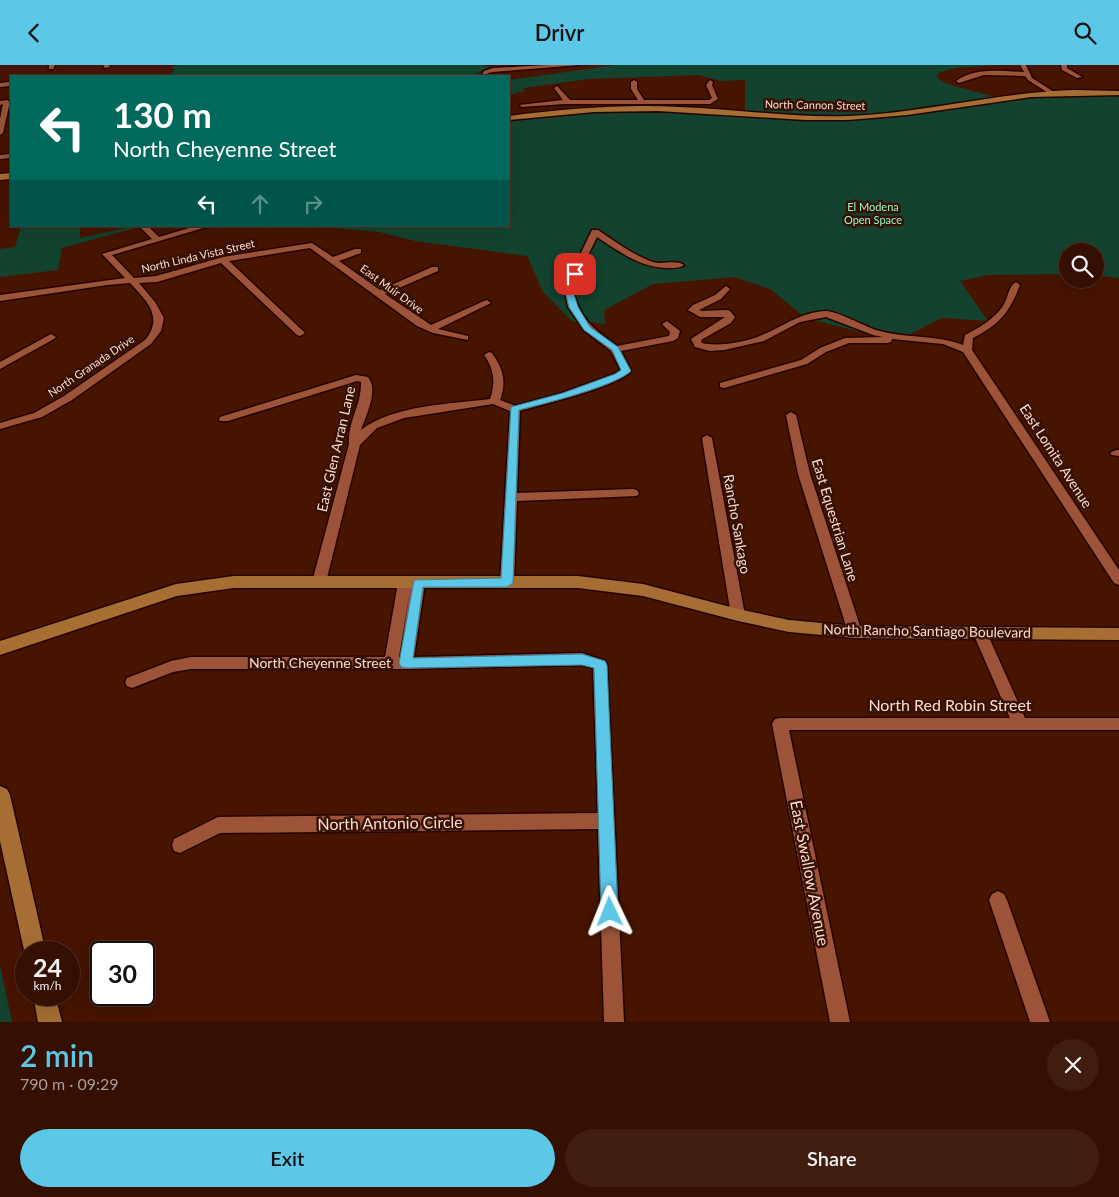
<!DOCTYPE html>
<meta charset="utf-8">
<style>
:root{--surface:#350f00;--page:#401d0f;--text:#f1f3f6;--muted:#aa9c99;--line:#4f2f22;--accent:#5dc7e8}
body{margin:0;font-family:Lato,sans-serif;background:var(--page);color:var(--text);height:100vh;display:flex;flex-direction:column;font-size:19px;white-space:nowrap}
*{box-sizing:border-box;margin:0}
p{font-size:16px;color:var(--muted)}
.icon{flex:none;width:28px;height:28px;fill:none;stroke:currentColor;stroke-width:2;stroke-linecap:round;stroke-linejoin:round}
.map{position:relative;height:957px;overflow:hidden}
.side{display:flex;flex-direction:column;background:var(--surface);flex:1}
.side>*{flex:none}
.banner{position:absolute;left:10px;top:10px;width:500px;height:152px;border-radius:0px;box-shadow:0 5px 20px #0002,0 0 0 1px var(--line);background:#00695c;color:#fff;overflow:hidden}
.fabs{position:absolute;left:1059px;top:178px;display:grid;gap:10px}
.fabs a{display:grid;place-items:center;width:45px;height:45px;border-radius:50%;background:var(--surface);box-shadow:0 5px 20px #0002,0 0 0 1px var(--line);font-size:25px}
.speed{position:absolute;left:15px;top:876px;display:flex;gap:10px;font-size:25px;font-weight:700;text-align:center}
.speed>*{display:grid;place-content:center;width:65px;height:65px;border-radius:50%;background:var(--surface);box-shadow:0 5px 20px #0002,0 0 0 1px var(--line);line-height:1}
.speed small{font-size:12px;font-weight:400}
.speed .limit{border:2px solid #111;border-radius:8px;background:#fff;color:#111}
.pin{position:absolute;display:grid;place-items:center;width:42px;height:42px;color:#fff;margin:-21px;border-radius:10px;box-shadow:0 2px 8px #0006}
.me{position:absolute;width:55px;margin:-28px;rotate:358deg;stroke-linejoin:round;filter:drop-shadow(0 0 4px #0008)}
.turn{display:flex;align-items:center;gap:18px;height:105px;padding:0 20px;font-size:22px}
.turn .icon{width:65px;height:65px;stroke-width:2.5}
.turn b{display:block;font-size:35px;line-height:42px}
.lanes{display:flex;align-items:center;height:48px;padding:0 20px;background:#0003;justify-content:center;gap:25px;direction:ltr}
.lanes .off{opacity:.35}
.round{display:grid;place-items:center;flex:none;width:52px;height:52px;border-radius:26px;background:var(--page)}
.headline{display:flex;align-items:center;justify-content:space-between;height:85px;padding:0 20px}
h1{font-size:30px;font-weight:600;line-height:38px;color:var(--accent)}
.action{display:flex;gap:10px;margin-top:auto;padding:10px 20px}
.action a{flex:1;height:58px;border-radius:30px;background:var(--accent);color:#111;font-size:20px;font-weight:600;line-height:58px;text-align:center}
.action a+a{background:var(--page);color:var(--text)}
header{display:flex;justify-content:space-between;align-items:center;height:65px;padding:0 20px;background:var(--accent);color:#111;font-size:22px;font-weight:600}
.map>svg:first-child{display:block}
.green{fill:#13432e}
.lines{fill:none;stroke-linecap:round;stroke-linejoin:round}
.street-casing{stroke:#250400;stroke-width:3}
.secondary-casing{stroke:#250400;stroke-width:3}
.street{fill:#9c5337;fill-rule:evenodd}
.secondary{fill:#a66e33;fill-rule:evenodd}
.route{fill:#5dc7e8;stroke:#3c8197}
.labels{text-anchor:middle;stroke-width:5;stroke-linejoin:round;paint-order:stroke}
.far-street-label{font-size:11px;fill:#fedbcf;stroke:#351104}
.far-park-label{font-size:11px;fill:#95f9c8;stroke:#351104}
.street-label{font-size:14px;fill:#fedbcf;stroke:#351104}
.near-street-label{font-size:16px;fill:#fedbcf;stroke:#351104}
</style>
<header><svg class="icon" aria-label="back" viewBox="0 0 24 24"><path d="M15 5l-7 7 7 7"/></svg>Drivr<svg class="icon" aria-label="search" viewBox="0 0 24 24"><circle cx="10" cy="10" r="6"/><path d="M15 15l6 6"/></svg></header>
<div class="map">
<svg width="1119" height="957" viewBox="0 0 1119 957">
<rect width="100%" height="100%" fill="#471400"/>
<path class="green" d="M 178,0 L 484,0 L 491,3 L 469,11 L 208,11 L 170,9 L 175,4 L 169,3 Z
M 616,0 L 991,0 C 972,3 952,0 936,10 L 941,16 L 954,21 L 1010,36 L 1062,30 L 1119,31 L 1119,213 L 1095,210 L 1095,186 L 1068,186 L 1067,209 L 987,210 L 960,216 L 988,256 L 941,253 L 906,271 L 879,272 L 806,253 L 770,224 L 735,212 L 653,219 L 604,245 L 605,259 L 579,255 L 573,257 L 543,227 L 527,191 L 415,176 L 379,167 L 310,161 L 509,161 L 509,93 L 511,92 L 509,89 L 509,56 L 584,48 L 682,48 L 745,51 L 745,15 L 721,16 L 699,10 L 589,14 L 523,23 L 525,26 L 509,30 L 509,15 Z
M 21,161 L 80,161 L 80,173 L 130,162 L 132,164 L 62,183 L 58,205 L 0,212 L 0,184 L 15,182 Z
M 0,900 L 12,957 L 0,957 Z"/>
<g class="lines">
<defs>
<path id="street" d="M 49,0 L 55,0 L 53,4 L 49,4 Z
M 103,0 L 109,0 L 110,2 L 105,3 Z
M 548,0 L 579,0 L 493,7 L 488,8 L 487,11 L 481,11 L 484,6 L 493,3 Z
M 1020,0 L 1026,0 L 1032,13 L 1054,27 L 1054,29 L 1050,29 L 1028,15 L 1025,11 L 984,10 L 959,18 L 956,16 C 975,2 1002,6 1024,7 Z
M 1061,0 L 1067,0 L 1067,3 L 1082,12 L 1077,13 L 1062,5 Z
M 634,15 L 637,17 L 637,24 L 644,35 L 709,35 L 712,33 L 706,20 L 710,15 L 713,17 L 712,20 L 718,34 L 710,39 L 564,39 L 522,42 L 519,40 L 563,35 L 554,23 L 557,21 L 570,35 L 638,35 L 631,24 L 631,17 Z
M 11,17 L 11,21 L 0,22 L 0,18 Z
M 7,35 L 10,37 L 3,68 L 0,70 L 0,54 L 3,39 L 0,40 L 0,36 Z
M 11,89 L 11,93 L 0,94 L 0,90 Z
M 139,161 L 148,161 L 159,172 L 196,161 L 210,161 L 112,190 L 134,213 L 156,211 L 223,192 L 312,178 L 333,192 L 355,184 L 361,184 L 361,188 L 339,196 L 380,225 L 432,202 L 438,202 L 438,206 L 385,229 L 431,260 L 484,236 L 487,235 L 491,238 L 438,264 L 468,271 L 468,275 L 433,268 L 417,261 L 310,183 L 229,196 L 303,266 L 305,268 L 300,271 L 297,270 L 221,198 L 157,217 L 139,218 L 155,237 L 164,253 L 161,266 L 151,279 L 72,335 L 42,352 L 0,364 L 0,358 L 34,348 L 64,331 L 145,275 C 164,252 147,236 130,218 L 107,220 L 0,236 L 0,230 L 125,213 L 102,189 L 152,174 Z
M 592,165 L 598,165 C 616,177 633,190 653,197 C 663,200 676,194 684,200 C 680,203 675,203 669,203 C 640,203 620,187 597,172 L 572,223 C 581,255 591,262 617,281 L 669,271 L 670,267 L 662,259 L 667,256 L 680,266 L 678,273 L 673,276 L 621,286 L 631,306 C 617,322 543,339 520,346 L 517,428 L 633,424 L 637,425 L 639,428 L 637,431 L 517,436 L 514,518 L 512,521 L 502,521 L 500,518 L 510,346 L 493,339 L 404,353 L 377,363 L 360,380 L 326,517 L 324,520 L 314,520 L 312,517 L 349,379 C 347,358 362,339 361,317 L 357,316 L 228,356 L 220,356 L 219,354 L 220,352 L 356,310 L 368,312 C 379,325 366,350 361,365 C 393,340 451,339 490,334 C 496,317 494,304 484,290 L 489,287 L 492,288 C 503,304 507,316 500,335 L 516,341 L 562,328 L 615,309 L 621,305 L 611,286 L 584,265 L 568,242 L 564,223 Z
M 1016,217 L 1020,220 C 1009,248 1000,259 973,273 L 972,285 L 1119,505 L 1119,520 L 1114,518 L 963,287 L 943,279 L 892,274 L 891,277 L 888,278 L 849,278 L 826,287 L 807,299 L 724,323 L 720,322 L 720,318 L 801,295 L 820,283 L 845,273 L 883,272 L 873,270 L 826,252 L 800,257 L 764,276 L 724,285 L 710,286 L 695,282 L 691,274 L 725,252 L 700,252 L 688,245 L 693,240 L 715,230 L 726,221 L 730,224 L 721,234 L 699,245 L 702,246 L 727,245 L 730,246 L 735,252 L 731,258 L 701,275 L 702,278 C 718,282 747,277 762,270 C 784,261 801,247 826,246 C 837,246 864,261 876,265 C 905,274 934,269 963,280 L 965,270 C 979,263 994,254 1003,241 C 1008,234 1008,221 1016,217 Z
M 51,269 L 56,272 L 54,274 L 0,304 L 0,297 Z
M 791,347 L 796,350 L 810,409 L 862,567 L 860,571 L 855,572 L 850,571 L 848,567 L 798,409 L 786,350 Z
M 707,370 L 712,373 L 745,550 L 743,554 L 733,554 L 731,550 L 702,373 Z
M 1116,385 L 1119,385 L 1119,391 L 1112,390 L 1110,388 Z
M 405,513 L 410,515 L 412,518 L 413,515 L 423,515 L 425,518 L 414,592 L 582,588 L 605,596 L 607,600 L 624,957 L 604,957 L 598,764 L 220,768 L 180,788 L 174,786 L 172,780 L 174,774 L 218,752 L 598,748 L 593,603 L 582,600 L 406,604 L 191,604 L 173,607 L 132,623 L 127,621 L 125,617 L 127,613 L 171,596 L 191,592 L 385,592 L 398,518 L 400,515 ZM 410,525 L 400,592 L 399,592 Z
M 980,563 L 985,564 L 987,568 L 1025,653 L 1119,653 L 1119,665 L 789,665 L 850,957 L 830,957 L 772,659 L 775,654 L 780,653 L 1010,653 L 973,568 L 975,564 Z
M 998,826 L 1004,829 L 1007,835 L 1050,957 L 1030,957 L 989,835 L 992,829 Z"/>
<path id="secondary" d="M 1075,25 L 1119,26 L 1119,30 L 1031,32 L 907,50 L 848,55 L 805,55 L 658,46 L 594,47 L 509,55 L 509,51 C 565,44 622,39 679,42 C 736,44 792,53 849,51 C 925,48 999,27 1075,25 Z
M 11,108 L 11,114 L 0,115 L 0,109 Z
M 234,511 L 578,511 L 643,519 L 738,544 L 789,555 L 855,561 L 1119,563 L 1119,575 L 855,573 L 789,567 L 738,556 L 643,531 L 578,523 L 234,523 L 177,531 L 0,590 L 0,576 L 176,519 Z
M 0,721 L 7,724 L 10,730 L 46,888 L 26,888 L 26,894 L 0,776 Z
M 33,930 L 55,930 L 62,957 L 38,957 Z"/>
</defs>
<use href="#street" class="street-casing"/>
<use href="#secondary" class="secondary-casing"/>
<use href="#street" class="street"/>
<use href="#secondary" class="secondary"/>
</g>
<path class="route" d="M 572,207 L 579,209 L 572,223 L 578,242 L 590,262 L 618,282 L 631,306 C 616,321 543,339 519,345 L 513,518 L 507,522 L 423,522 L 413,593 L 582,589 L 605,596 L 607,600 L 618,847 L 615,853 L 610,855 L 604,853 L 601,847 L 594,603 L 582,600 L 406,603 L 401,602 L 399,598 L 414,515 L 501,513 L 511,342 L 563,328 L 615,309 L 621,305 L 612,285 L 584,265 L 569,242 L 564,223 Z"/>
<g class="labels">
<g class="far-street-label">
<text transform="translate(815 40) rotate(1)" y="4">North Cannon Street</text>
<text transform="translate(198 191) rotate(-13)" y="4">North Linda Vista Street</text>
<text transform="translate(392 224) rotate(36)" y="4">East Muir Drive</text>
<text transform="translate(91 301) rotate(-34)" y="4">North Granada Drive</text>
</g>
<g class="far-park-label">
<text x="873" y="146">El Modena<tspan x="873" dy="13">Open Space</tspan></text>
</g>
<g class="street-label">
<text transform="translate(336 384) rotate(-77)" y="5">East Glen Arran Lane</text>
<text transform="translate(1056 391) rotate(57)" y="5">East Lomita Avenue</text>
<text transform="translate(835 455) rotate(73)" y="5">East Equestrian Lane</text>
<text transform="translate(737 459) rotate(80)" y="5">Rancho Sankago</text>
<text transform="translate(927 566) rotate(1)" y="5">North Rancho Santiago Boulevard</text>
<text x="320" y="603">North Cheyenne Street</text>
</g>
<g class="near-street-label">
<text x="950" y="646">North Red Robin Street</text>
<text transform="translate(390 758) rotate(-1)" y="6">North Antonio Circle</text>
<text transform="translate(810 808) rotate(79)" y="6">East Swallow Avenue</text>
</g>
</g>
</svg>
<div class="fabs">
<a><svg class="icon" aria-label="search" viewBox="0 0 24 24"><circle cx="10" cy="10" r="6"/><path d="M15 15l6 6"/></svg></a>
</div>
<div class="speed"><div>24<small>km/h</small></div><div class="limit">30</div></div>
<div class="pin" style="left:575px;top:209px;background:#d93025"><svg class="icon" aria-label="arrive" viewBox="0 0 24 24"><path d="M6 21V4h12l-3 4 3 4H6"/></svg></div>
<svg class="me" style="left:610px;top:847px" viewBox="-20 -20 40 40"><path d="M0-17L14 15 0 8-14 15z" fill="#5dc7e8" stroke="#fff" stroke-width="4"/></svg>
<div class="banner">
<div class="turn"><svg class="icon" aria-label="left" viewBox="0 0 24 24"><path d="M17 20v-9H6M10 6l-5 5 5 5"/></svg><div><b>130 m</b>North Cheyenne Street</div></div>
<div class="lanes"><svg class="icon" aria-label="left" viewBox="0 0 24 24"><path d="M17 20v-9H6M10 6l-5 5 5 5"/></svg><svg class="icon off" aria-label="ahead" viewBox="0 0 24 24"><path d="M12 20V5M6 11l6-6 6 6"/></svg><svg class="icon off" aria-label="right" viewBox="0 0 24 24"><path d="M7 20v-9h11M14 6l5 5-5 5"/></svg></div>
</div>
</div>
<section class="side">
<div class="headline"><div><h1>2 min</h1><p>790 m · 09:29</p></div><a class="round"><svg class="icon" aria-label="close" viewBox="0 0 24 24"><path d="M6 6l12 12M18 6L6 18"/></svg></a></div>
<div class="action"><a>Exit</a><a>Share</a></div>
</section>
